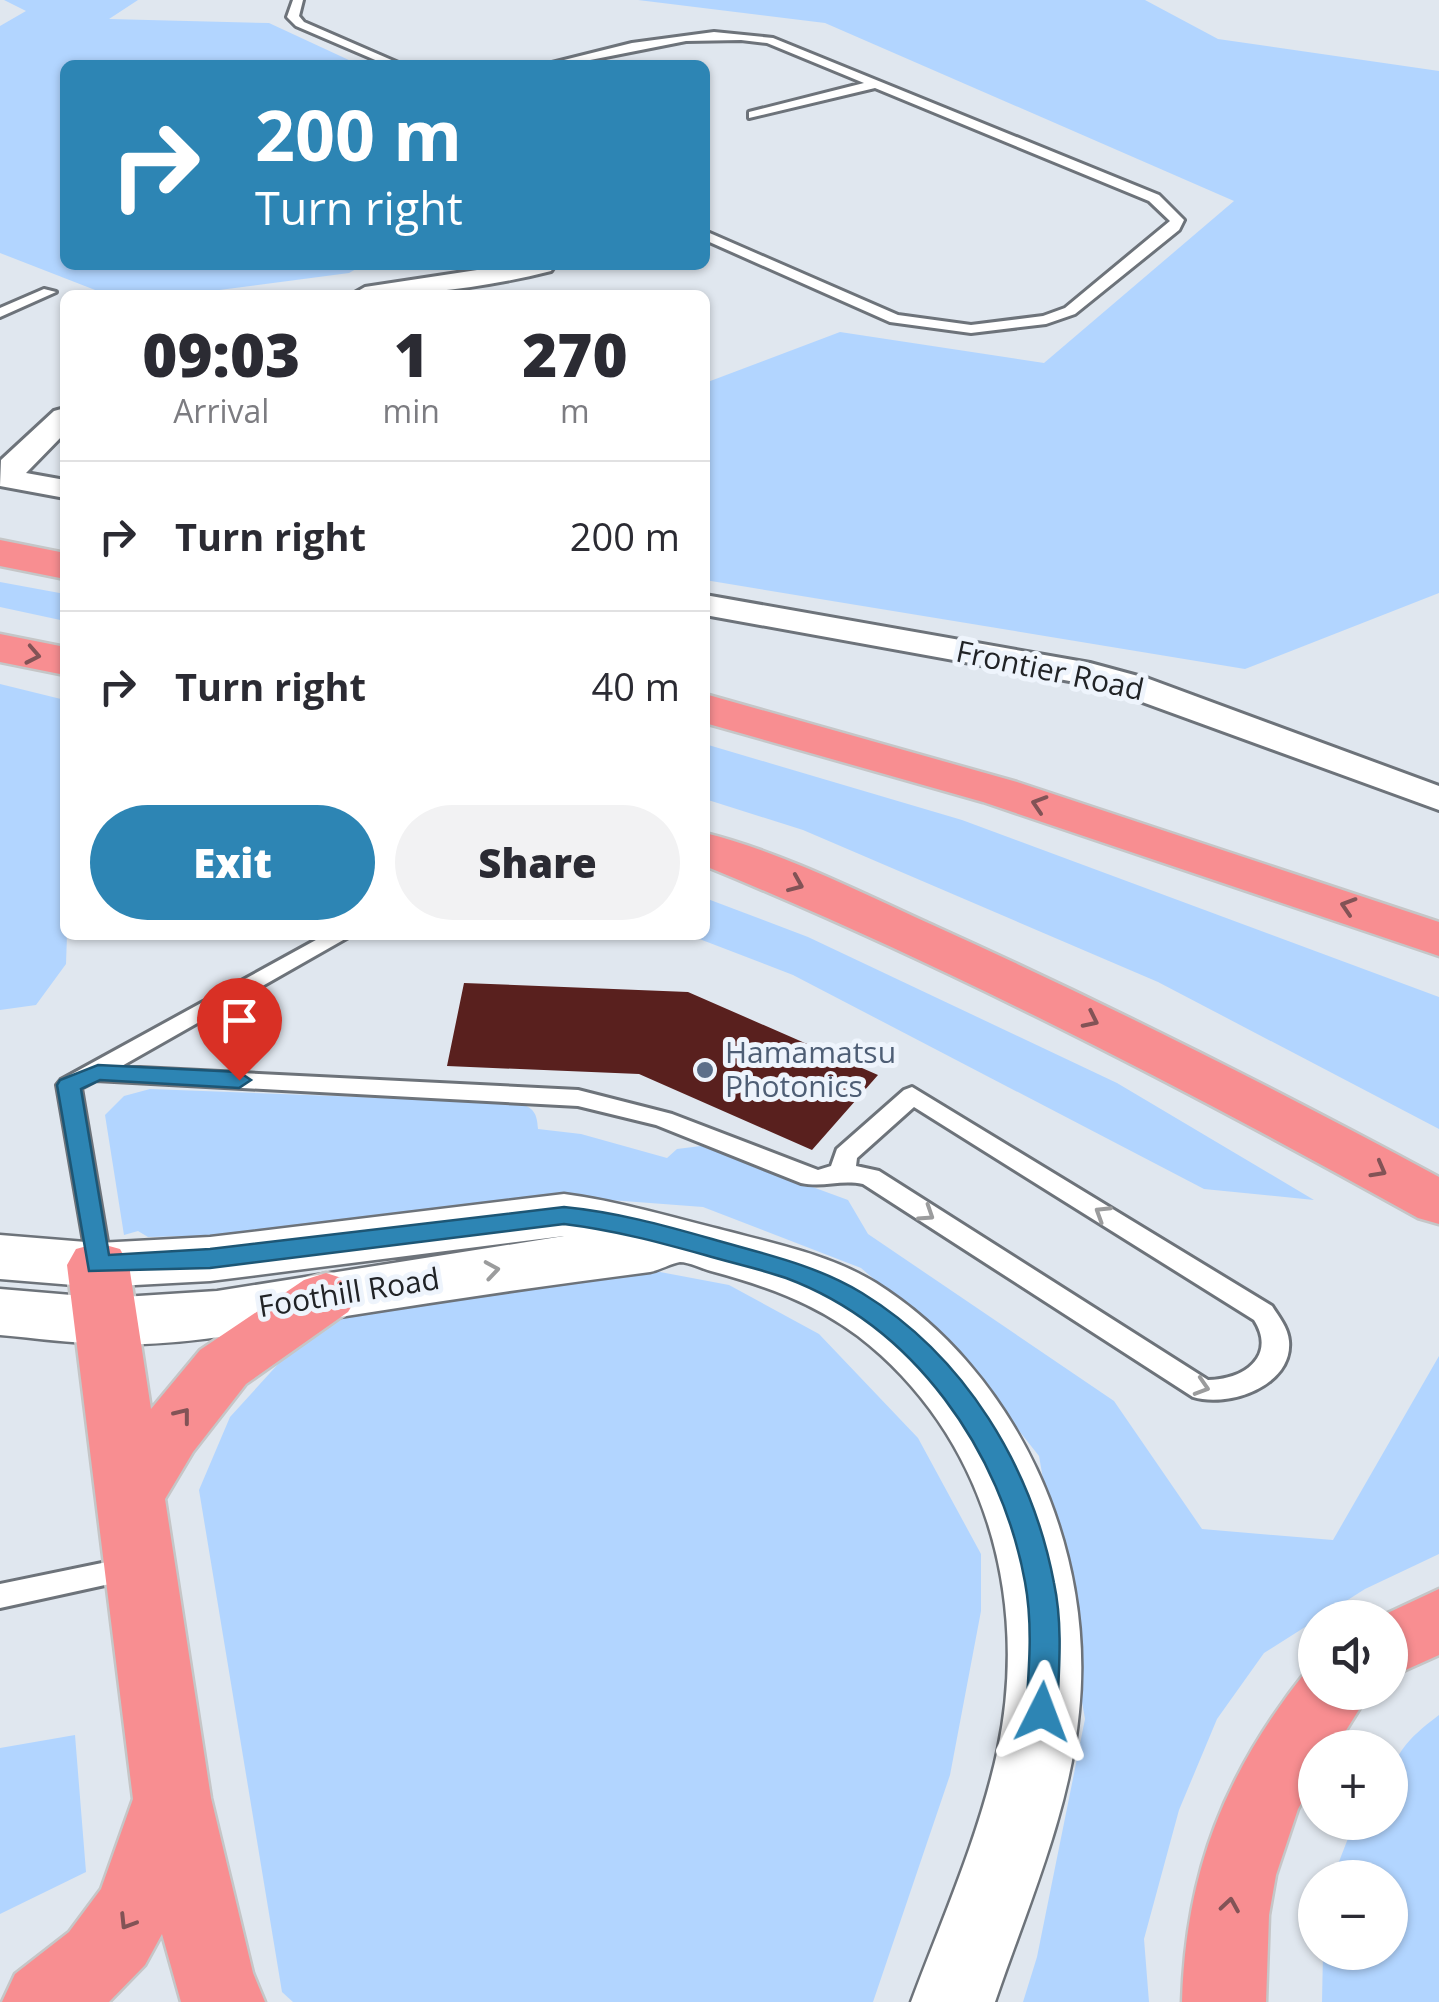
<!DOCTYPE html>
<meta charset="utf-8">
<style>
:root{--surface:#fff;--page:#f2f2f3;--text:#2b2b33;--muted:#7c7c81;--line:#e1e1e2;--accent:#2d85b4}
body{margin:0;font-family:"Open Sans",sans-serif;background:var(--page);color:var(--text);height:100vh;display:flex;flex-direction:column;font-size:38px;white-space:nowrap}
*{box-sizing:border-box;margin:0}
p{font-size:32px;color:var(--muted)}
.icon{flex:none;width:55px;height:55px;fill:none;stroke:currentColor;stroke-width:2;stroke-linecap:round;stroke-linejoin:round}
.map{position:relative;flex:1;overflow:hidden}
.drawer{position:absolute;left:60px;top:290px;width:650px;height:650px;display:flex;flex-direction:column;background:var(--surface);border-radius:15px;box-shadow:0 2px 8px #0004}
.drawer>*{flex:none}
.banner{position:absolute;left:60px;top:60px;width:650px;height:210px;border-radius:15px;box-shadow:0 2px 8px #0004;background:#2d85b4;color:#fff;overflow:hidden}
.fabs{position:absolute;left:1298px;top:1600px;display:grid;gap:20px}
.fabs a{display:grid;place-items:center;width:110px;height:110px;border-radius:50%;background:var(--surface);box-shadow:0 2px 8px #0004;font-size:50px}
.pin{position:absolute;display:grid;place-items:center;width:85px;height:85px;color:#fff;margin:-102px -42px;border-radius:50% 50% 50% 0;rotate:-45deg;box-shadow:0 0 10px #0007}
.pin .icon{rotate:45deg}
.me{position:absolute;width:110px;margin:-55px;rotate:3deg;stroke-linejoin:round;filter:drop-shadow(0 0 8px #0008)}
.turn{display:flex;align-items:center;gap:35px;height:210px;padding:0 30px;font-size:45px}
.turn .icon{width:130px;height:130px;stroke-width:2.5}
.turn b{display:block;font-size:70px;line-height:85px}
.eta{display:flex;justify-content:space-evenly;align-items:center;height:170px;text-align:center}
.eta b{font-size:60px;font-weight:800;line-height:70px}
.primary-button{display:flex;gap:20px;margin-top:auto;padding:20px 30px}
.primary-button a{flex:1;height:115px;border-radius:60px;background:var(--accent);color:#fff;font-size:40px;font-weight:800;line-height:115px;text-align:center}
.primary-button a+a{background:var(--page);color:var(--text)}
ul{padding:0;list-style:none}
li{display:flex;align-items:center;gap:30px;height:150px;padding:0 30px;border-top:2px solid var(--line)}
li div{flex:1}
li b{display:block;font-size:38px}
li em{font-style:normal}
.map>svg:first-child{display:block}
.green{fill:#b2d5ff}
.building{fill:#59201e}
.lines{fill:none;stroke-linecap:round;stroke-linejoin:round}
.lane-casing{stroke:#6d737a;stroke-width:6}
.street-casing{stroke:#6d737a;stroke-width:6}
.secondary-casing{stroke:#6d737a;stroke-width:5}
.highway-casing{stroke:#c5c6c7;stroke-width:5}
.lane{fill:#fff;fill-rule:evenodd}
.street{fill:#fff;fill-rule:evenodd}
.secondary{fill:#fff;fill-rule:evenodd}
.highway{fill:#f88e91;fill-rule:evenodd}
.oneway{stroke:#825356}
.oneway2{stroke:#9b9c9d}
.route{fill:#2d85b4;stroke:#1d5675;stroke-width:2.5}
.service-dot{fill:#5c6f8a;stroke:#eef4fc;stroke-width:4}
.labels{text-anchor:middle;stroke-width:10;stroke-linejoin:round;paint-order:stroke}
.street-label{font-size:30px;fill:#212326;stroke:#eef4fc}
.service-label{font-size:30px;fill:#4e5e75;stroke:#eef4fc;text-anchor:start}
</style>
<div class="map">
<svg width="1439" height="2002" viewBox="0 0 1439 2002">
<rect width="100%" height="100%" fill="#e0e7ef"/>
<path class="green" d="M 4,0 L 138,0 L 109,19 L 269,23 L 351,61 L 341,65 L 65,65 L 65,265 L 363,265 L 349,273 L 181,295 L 108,295 L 0,253 L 0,26 L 26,11 Z
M 638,0 L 1145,0 L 1218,39 L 1439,71 L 1439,593 L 1245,669 L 705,580 L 705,383 L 840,332 L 1044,363 L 1234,201 L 825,23 Z
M 0,582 L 65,594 L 65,621 L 0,607 Z
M 0,684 L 65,700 L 67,935 L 66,964 L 36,1005 L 0,1010 Z
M 705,744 L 962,820 L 1439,997 L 1439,1129 L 1158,982 L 803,830 L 705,799 Z
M 705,898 L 808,937 L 1117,1083 L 1314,1200 L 1204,1189 L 793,975 L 689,935 L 705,935 Z
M 150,1089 L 519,1103 C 534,1108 537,1113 538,1129 L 581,1134 L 667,1158 L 677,1149 L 701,1146 L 848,1200 L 868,1234 L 1114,1401 L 1202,1529 L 1333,1540 L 1439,1356 L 1439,1554 L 1365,1589 L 1264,1653 L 1217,1719 L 1179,1810 L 1144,1939 L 1149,2002 L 1023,2002 L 1037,1957 L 1085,1719 L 1039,1456 L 950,1344 L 861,1268 L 703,1207 L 610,1200 L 512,1204 L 190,1246 L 189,1236 L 148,1237 L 138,1231 L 124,1235 L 105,1115 L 124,1096 Z
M 623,1265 L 729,1285 L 819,1334 L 918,1438 L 981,1554 L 981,1611 L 950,1775 L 873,2002 L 293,2002 L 282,1992 L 199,1490 L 230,1417 L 290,1351 L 361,1306 Z
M 1439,1715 L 1439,2002 L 1322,2002 L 1323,1953 L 1390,1952 L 1390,1878 L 1333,1877 L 1354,1823 L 1390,1822 C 1390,1765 1390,1752 1439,1715 Z
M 75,1735 L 86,1872 L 0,1914 L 0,1748 Z"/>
<path class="building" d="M 464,983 L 688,992 L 878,1075 L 812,1150 L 639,1074 L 447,1066 Z"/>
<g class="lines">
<defs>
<path id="lane" d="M 293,0 L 303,0 L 299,16 L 304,22 L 403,65 L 387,65 L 296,26 L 287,17 Z
M 714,32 L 773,38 L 1159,195 L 1184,220 L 1179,230 L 1075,314 L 1046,324 L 971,333 L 890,322 L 705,240 L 705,231 L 898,315 L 971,325 L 1043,316 L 1065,308 L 1170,221 L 1149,201 L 875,88 L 749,118 L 749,112 L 864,83 L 767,43 L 741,40 L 686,41 L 565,65 L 544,65 L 632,43 Z
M 44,289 L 56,292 L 0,317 L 0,308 Z
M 325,935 L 352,935 L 120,1067 L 578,1090 L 672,1114 L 818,1170 L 831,1166 L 837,1149 L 904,1090 L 912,1087 L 1272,1306 C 1279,1317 1288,1328 1289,1341 C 1293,1386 1228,1408 1193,1397 L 863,1184 C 840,1179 824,1188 801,1183 L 656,1125 L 578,1106 L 96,1080 L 81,1088 L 111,1265 L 107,1271 L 89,1271 L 57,1085 L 61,1080 ZM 914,1107 L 1254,1320 C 1277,1356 1244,1380 1208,1380 L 879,1171 L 856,1166 L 857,1158 Z
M 136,1556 L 146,1560 L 151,1568 L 146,1576 L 0,1608 L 0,1584 Z"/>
<path id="street" d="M 510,265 L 555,265 L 551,271 C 484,288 421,295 351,295 L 365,287 Z
M 65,408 L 65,433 L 26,473 L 65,480 L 65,498 L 0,486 L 1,460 L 54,411 Z
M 705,595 L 1090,663 L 1149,679 L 1439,786 L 1439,810 L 1123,695 L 1086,684 L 705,615 Z"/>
<path id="secondary" d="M 564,1194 C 617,1201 667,1216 719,1229 C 771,1243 829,1254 876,1283 C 1017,1372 1096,1548 1079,1712 C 1070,1812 1027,1908 995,2002 L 911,2002 C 942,1919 979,1837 998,1749 C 1030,1596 984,1433 858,1336 C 812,1302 766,1286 711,1271 C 703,1269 689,1262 680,1262 C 672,1263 660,1270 650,1272 C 548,1285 447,1300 346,1316 C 267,1329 185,1347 105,1344 C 70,1343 35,1338 0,1335 L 0,1289 L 107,1298 L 217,1291 L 564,1236 L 210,1281 L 98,1287 L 0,1279 L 0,1235 L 98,1243 L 210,1237 Z"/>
<path id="highway" d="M 0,540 L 65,553 L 65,579 L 0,566 Z
M 0,634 L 65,647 L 65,675 L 0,662 Z
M 705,694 L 1017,782 L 1439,922 L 1439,956 L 983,802 L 705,723 Z
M 705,833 C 782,852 864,894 937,927 C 1107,1004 1274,1088 1439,1177 L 1439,1224 L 1418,1218 C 1186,1089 951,967 705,866 Z
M 98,1243 L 120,1249 L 129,1265 L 151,1409 L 200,1350 L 304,1280 L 326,1273 L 348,1280 L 358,1296 L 348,1312 L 246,1384 L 193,1452 L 165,1499 L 211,1798 L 253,1973 L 265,2002 L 181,2002 L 162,1934 L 145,1965 L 109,2002 L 2,2002 L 15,1974 L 69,1932 L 101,1889 L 133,1799 L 67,1265 L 76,1249 Z
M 1439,1589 L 1439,1655 L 1390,1677 L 1390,1618 L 1377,1618 Z
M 1315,1667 L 1315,1692 L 1370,1692 L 1335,1748 L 1315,1748 L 1315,1778 L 1298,1809 L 1276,1875 L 1269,1915 L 1266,2002 L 1182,2002 C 1186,1870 1225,1773 1307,1670 Z"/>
</defs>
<use href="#lane" class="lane-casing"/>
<use href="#street" class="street-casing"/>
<use href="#secondary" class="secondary-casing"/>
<use href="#highway" class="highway-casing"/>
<use href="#lane" class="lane"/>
<use href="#street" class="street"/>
<use href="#secondary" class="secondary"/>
<use href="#highway" class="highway"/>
</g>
<defs><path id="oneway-chevron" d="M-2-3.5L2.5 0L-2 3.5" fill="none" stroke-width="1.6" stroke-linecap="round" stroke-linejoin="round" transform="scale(2.5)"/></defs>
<g class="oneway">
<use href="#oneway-chevron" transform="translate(33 655) rotate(11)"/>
<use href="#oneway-chevron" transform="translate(1039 804) rotate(-162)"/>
<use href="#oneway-chevron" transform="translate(796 884) rotate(23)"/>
<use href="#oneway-chevron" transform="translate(1348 906) rotate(-162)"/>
<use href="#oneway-chevron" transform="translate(1091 1020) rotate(26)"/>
<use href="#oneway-chevron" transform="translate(1379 1170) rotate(29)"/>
<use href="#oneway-chevron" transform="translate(183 1415) rotate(-52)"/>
<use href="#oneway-chevron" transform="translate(1230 1905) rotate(-81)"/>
<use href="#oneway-chevron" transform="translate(127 1922) rotate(122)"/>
</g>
<g class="oneway2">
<use href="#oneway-chevron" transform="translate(1102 1213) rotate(-148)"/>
<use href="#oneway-chevron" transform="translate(927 1214) rotate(33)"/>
<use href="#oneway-chevron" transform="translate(492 1270) rotate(-9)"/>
<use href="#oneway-chevron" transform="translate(1202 1387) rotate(17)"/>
</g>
<path class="route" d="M 98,1065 L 239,1072 L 251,1080 L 239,1088 L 100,1080 L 81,1089 L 109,1255 L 210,1249 L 564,1207 C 615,1212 663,1225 712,1239 C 764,1254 816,1265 862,1293 C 965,1356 1032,1467 1054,1583 C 1063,1625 1059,1669 1057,1712 L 1053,1721 L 1042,1725 L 1031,1721 L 1026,1712 C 1029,1669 1033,1625 1025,1582 C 1001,1451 914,1326 786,1278 C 760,1269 732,1263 705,1255 C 658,1242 613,1230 564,1224 L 210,1268 L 89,1271 L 57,1085 L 60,1080 Z"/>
<circle class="service-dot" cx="705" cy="1070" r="10"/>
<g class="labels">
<g class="street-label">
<text transform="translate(1050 671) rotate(12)" y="10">Frontier Road</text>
<text transform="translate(349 1293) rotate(-9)" y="10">Foothill Road</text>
</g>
<g class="service-label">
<text x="725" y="1063">Hamamatsu<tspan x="725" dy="34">Photonics</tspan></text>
</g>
</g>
</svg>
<div class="fabs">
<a><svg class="icon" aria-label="sound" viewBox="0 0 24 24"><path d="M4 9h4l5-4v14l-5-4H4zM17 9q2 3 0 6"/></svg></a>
<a>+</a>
<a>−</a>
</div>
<div class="pin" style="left:239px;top:1080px;background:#d93025"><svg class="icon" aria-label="arrive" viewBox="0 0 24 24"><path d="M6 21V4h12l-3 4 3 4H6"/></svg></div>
<svg class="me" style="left:1042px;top:1712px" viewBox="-20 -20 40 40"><path d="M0-17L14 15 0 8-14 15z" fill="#2d85b4" stroke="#fff" stroke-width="4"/></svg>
<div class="banner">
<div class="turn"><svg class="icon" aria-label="right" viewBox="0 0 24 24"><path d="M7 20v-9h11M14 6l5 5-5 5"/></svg><div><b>200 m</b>Turn right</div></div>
</div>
<section class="drawer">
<div class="eta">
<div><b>09:03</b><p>Arrival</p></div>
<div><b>1</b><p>min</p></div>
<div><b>270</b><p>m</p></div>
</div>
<ul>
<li><svg class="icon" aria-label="right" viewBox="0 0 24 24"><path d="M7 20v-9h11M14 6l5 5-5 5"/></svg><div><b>Turn right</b></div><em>200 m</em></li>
<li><svg class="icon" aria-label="right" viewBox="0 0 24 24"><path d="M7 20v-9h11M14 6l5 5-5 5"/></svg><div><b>Turn right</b></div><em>40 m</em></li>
</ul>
<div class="primary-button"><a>Exit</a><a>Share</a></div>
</section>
</div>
